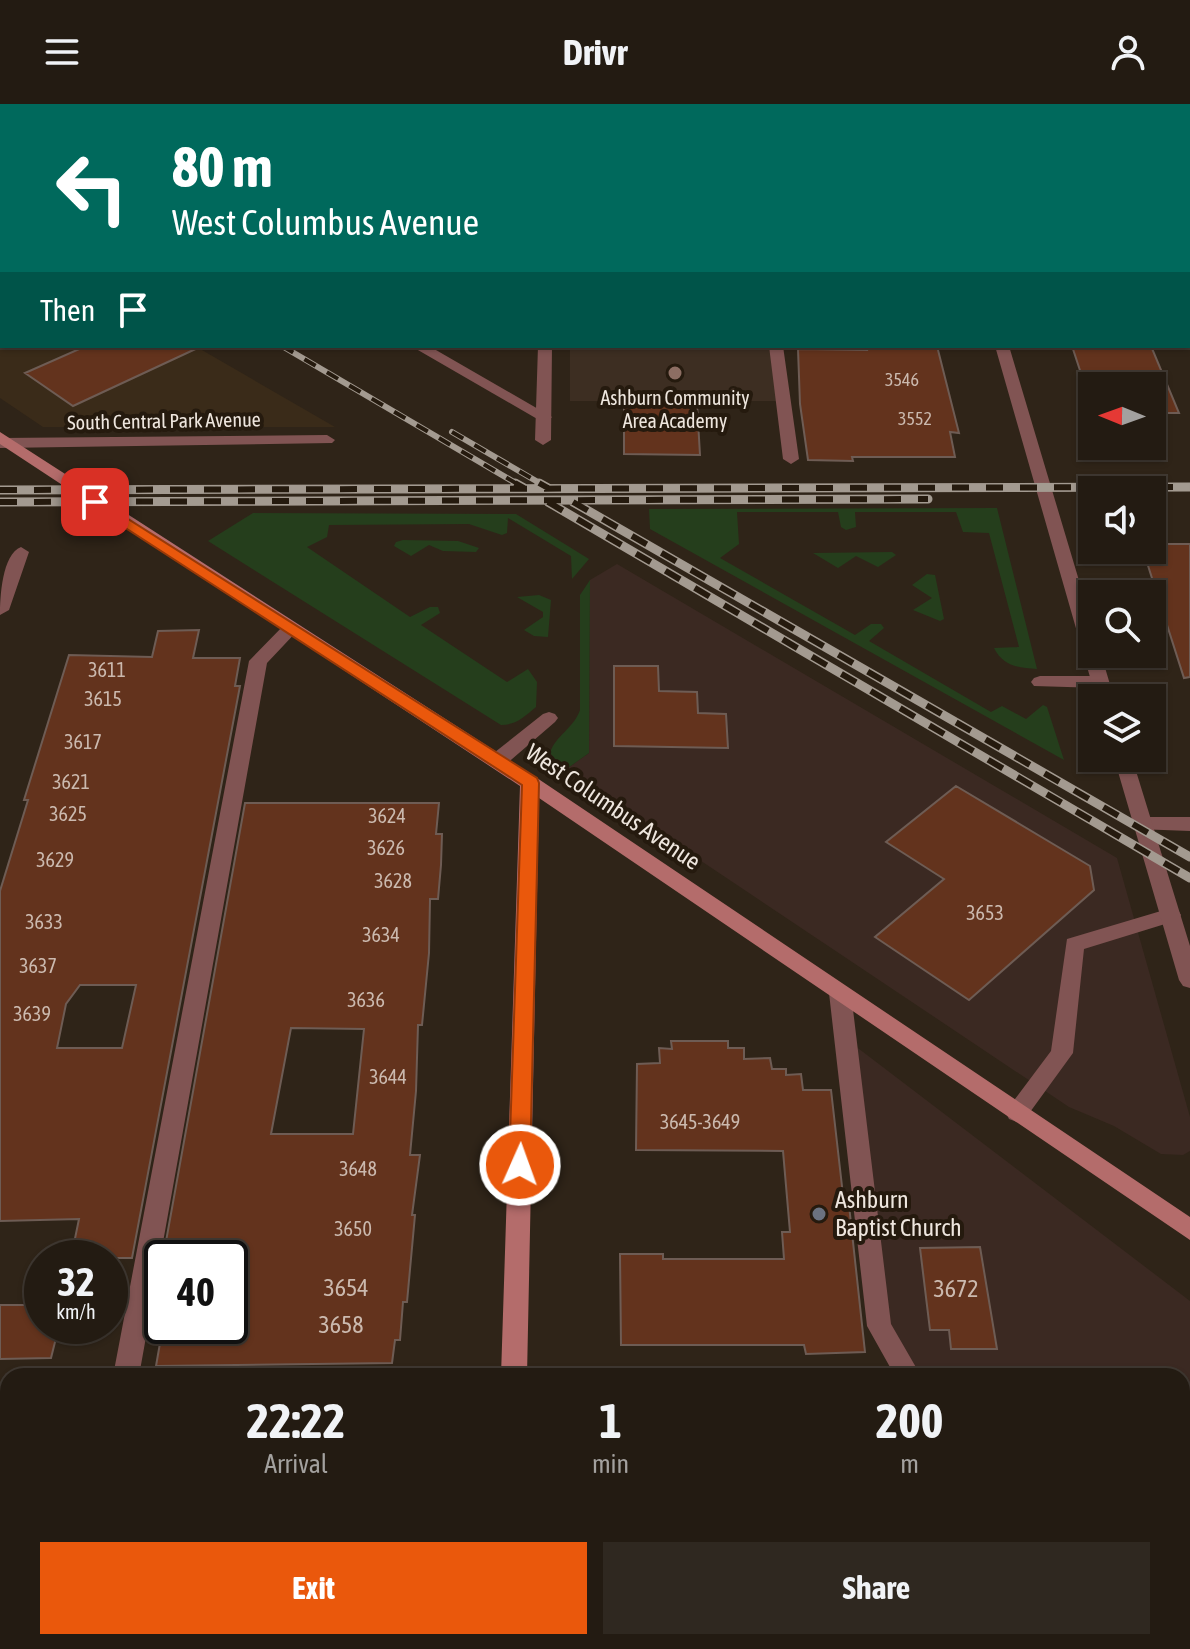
<!DOCTYPE html>
<style>
:root{--surface:#231b12;--page:#2f2820;--text:#f1f3f6;--muted:#a3a19f;--line:#403932;--accent:#ea580c}
body{margin:0;font-family:"Asap Condensed",sans-serif;background:var(--page);color:var(--text);height:100vh;display:flex;flex-direction:column;font-size:30px;white-space:nowrap}
*{box-sizing:border-box;margin:0}
p{font-size:26px;color:var(--muted)}
.icon{flex:none;width:44px;height:44px;fill:none;stroke:currentColor;stroke-width:2;stroke-linecap:round;stroke-linejoin:round}
.map{position:relative;flex:1;overflow:hidden}
.side{position:absolute;left:0px;top:1264px;width:1190px;height:282px;display:flex;flex-direction:column;background:var(--surface);border-radius:24px 24px 0 0;box-shadow:0 2px 6px #0004,0 0 0 2px var(--line)}
.side>*{flex:none}
.hud{position:absolute;left:0px;top:0px;width:1190px;height:244px;box-shadow:0 2px 6px #0004,0 0 0 2px var(--line);background:#00695c;color:#fff;overflow:hidden}
.needle{width:52px;rotate:271deg}
.fabs{position:absolute;left:1078px;top:268px;display:grid;gap:16px}
.fabs a{display:grid;place-items:center;width:88px;height:88px;border-radius:0px;background:var(--surface);box-shadow:0 2px 6px #0004,0 0 0 2px var(--line);font-size:40px}
.speed{position:absolute;left:24px;top:1136px;display:flex;gap:16px;font-size:40px;font-weight:700;text-align:center}
.speed>*{display:grid;place-content:center;width:104px;height:104px;border-radius:50%;background:var(--surface);box-shadow:0 2px 6px #0004,0 0 0 2px var(--line);line-height:1}
.speed small{font-size:20px;font-weight:400}
.speed .limit{border:4px solid #111;border-radius:12px;background:#fff;color:#111}
.pin{position:absolute;display:grid;place-items:center;width:68px;height:68px;color:#fff;margin:-34px;border-radius:16px;box-shadow:0 4px 12px #0006}
.me{position:absolute;width:88px;margin:-44px;rotate:2deg;stroke-linejoin:round;filter:drop-shadow(0 0 6px #0008)}
.turn{display:flex;align-items:center;gap:28px;height:168px;padding:0 40px;font-size:36px}
.turn .icon{width:104px;height:104px;stroke-width:2.5}
.turn b{display:block;font-size:56px;line-height:68px}
.then{display:flex;align-items:center;height:76px;padding:0 40px;background:#0003;gap:16px;font-size:30px}
.eta{display:flex;justify-content:space-evenly;align-items:center;height:136px;text-align:center}
.eta b{font-size:48px;font-weight:700;line-height:56px}
.cta{display:flex;gap:16px;margin-top:auto;padding:16px 40px}
.cta a{flex:1;height:92px;border-radius:0px;background:var(--accent);color:#fff;font-size:32px;font-weight:700;line-height:92px;text-align:center}
.cta a+a{background:var(--page);color:var(--text)}
header{display:flex;justify-content:space-between;align-items:center;height:104px;padding:0 40px;background:var(--surface);font-size:36px;font-weight:700}
.map>svg:first-child{display:block}
.commercial{fill:#3b2922}
.built{fill:#3a2b19}
.education{fill:#3d2e22}
.green{fill:#253e1c}
.building{fill:#63331d;stroke:#6e5c54;stroke-width:2;fill-rule:evenodd}
.lines{fill:none;stroke-linecap:round;stroke-linejoin:round}
.lane{fill:#815453;fill-rule:evenodd}
.street{fill:#815453;fill-rule:evenodd}
.secondary{fill:#b46c6b;fill-rule:evenodd}
.rail-far1-casing{stroke:#a39a90;stroke-width:6}
.rail-casing{stroke:#a39a90;stroke-width:9}
.rail-far1{stroke:#251a0e;stroke-width:4;stroke-dasharray:13;stroke-linecap:butt}
.rail{stroke:#251a0e;stroke-width:6;stroke-dasharray:17;stroke-linecap:butt}
.route{fill:#ea580c;stroke:#983908;stroke-width:2}
.education-dot{fill:#8d6e63;stroke:#251a0e;stroke-width:3}
.worship-dot{fill:#6b7280;stroke:#251a0e;stroke-width:3}
.labels{text-anchor:middle;stroke-width:8;stroke-linejoin:round;paint-order:stroke}
.far-number-label{font-size:18px;fill:#cbb9ae}
.far-poi-label{font-size:20px;fill:#eee6de;stroke:#251a0e}
.far-street-label{font-size:20px;fill:#eee6de;stroke:#251a0e}
.number-label{font-size:20px;fill:#cbb9ae}
.street-label{font-size:24px;fill:#eee6de;stroke:#251a0e}
.poi-label{font-size:24px;fill:#eee6de;stroke:#251a0e;text-anchor:start}
.near-number-label{font-size:24px;fill:#cbb9ae}
</style>
<header><svg class="icon" aria-label="menu" viewBox="0 0 24 24"><path d="M4 6h16M4 12h16M4 18h16"/></svg>Drivr<svg class="icon" aria-label="person" viewBox="0 0 24 24"><circle cx="12" cy="8" r="4"/><path d="M4 21q1-7 8-7t8 7"/></svg></header>
<div class="map">
<svg width="1190" height="1545" viewBox="0 0 1190 1545">
<rect width="100%" height="100%" fill="#2f2418"/>
<path class="commercial" d="M 617,460 L 1117,754 L 1190,1013 L 1190,1047 L 1183,1051 L 1161,1050 L 1114,1022 L 1069,1003 L 565,666 L 589,649 L 590,476 Z
M 846,935 L 1190,1197 L 1190,1289 L 1182,1289 L 1182,1272 L 908,1272 L 879,1222 Z"/>
<path class="built" d="M 0,129 L 2,242 L 195,242 L 335,323 L 43,323 L 0,294 Z"/>
<path class="education" d="M 572,0 L 911,0 L 912,2 L 572,2 Z
M 570,242 L 776,242 L 783,297 L 570,297 Z"/>
<path class="green" d="M 997,404 L 1037,565 C 1018,564 1003,562 994,544 L 1019,543 L 989,429 L 963,428 L 956,408 L 855,408 L 856,423 L 846,426 L 841,423 L 838,408 L 737,408 L 739,440 L 720,454 L 855,531 L 871,520 L 881,520 L 884,524 L 869,537 L 991,608 L 1002,602 L 1026,615 L 1043,601 L 1047,603 L 1064,656 L 650,425 L 649,405 Z
M 253,409 L 516,410 L 589,455 L 572,475 L 571,452 L 508,414 L 507,429 L 502,431 L 469,420 L 329,421 L 327,433 L 307,443 L 410,513 L 430,503 L 438,503 L 440,509 L 421,521 L 507,578 L 528,565 L 537,578 L 536,603 C 524,613 516,621 501,621 L 208,437 Z
M 403,436 L 458,437 L 479,444 L 476,448 L 443,447 L 429,441 L 411,452 L 394,442 L 396,438 Z
M 892,448 L 896,451 L 878,463 L 856,452 L 838,464 L 813,449 Z
M 927,470 L 935,471 L 944,515 L 940,517 L 913,506 L 932,494 L 912,481 Z
M 590,476 L 589,649 L 565,666 L 550,649 C 555,632 574,624 580,606 L 580,491 Z
M 539,491 L 551,496 L 548,533 L 534,532 L 524,526 L 543,513 L 543,508 L 517,493 Z"/>
<path class="building" d="M 86,242 L 202,242 L 73,302 L 25,269 Z
M 866,242 L 937,242 L 959,329 L 950,328 L 955,353 L 852,353 L 853,357 L 808,356 L 800,300 L 798,245 L 867,246 Z
M 1072,242 L 1151,242 L 1179,309 L 1154,309 L 1162,334 L 1152,334 L 1152,282 L 1092,282 L 1092,303 Z
M 624,300 L 697,300 L 700,351 L 624,350 Z
M 1152,440 L 1190,440 L 1190,573 L 1184,574 L 1143,446 L 1152,446 Z
M 199,526 L 193,554 L 240,554 L 235,582 L 240,582 L 132,1154 L 71,1154 L 79,1115 L 0,1117 L 0,787 L 28,696 L 24,696 L 69,551 L 152,553 L 158,527 ZM 80,881 L 136,881 L 122,944 L 57,944 L 66,900 Z
M 614,562 L 658,562 L 659,587 L 697,588 L 698,609 L 726,610 L 728,644 L 614,642 Z
M 956,682 L 1090,762 L 1094,786 L 969,896 L 875,833 L 944,775 L 886,738 Z
M 245,699 L 439,699 L 436,730 L 442,730 L 441,761 L 438,795 L 430,795 L 429,849 L 422,921 L 418,921 L 416,987 L 410,1051 L 420,1051 L 412,1111 L 415,1111 L 407,1198 L 403,1198 L 400,1236 L 395,1236 L 392,1259 L 156,1262 L 163,1222 L 230,1222 L 230,1154 L 163,1154 ZM 291,924 L 364,925 L 353,1030 L 271,1030 Z
M 671,937 L 728,937 L 728,944 L 744,944 L 744,955 L 770,954 L 772,965 L 786,965 L 786,971 L 801,970 L 803,986 L 831,986 L 843,1091 L 848,1092 L 865,1248 L 806,1250 L 804,1241 L 621,1241 L 620,1150 L 663,1150 L 663,1155 L 784,1155 L 782,1128 L 790,1128 L 783,1047 L 636,1046 L 637,960 L 660,959 L 659,944 L 672,945 Z
M 980,1143 L 997,1245 L 951,1245 L 949,1226 L 930,1226 L 920,1144 Z
M 0,1201 L 42,1201 L 42,1222 L 59,1222 L 51,1254 L 0,1255 Z"/>
<g class="lines">
<path class="lane" d="M 1113,0 L 1125,0 L 1125,2 L 1113,2 Z
M 1188,149 L 1190,149 L 1190,162 L 1188,162 Z
M 411,242 L 429,242 L 552,313 L 549,316 L 539,316 Z
M 769,242 L 783,242 L 799,355 L 791,360 L 783,355 Z
M 291,519 L 300,524 L 267,559 L 139,1272 L 113,1272 L 249,557 L 285,520 Z
M 1040,572 L 1100,572 L 1109,578 L 1100,584 L 1034,582 L 1031,578 L 1034,574 Z
M 549,608 L 555,610 L 558,614 L 555,618 L 504,662 L 490,662 L 488,657 L 490,652 L 543,610 Z
M 1143,713 L 1190,713 L 1190,727 L 1136,725 L 1133,720 Z
M 1171,804 L 1178,806 L 1181,811 L 1178,816 L 1084,845 L 1073,949 L 1025,1015 L 1017,1018 L 1009,1015 L 1006,1009 L 1009,1003 L 1051,947 L 1067,835 Z
M 840,881 L 847,883 L 851,889 L 891,1220 L 921,1272 L 895,1272 L 867,1222 L 829,889 L 833,883 Z
M 63,1538 L 91,1538 L 89,1545 L 61,1545 Z
M 937,1538 L 965,1538 L 966,1545 L 938,1545 Z"/>
<path class="street" d="M 544,0 L 556,0 L 556,2 L 544,2 Z
M 926,0 L 938,0 L 938,2 L 926,2 Z
M 538,242 L 552,242 L 551,336 L 543,341 L 535,336 Z
M 995,242 L 1009,242 L 1092,520 L 1092,550 L 1101,550 L 1114,594 L 1096,594 Z
M 327,331 L 335,336 L 332,339 L 0,344 L 0,334 Z
M 21,443 L 29,448 L 9,506 L 0,511 C 0,494 2,450 21,443 Z
M 1114,654 L 1132,654 L 1190,842 L 1190,884 L 1183,882 L 1179,876 Z
M 1182,1318 L 1190,1318 L 1190,1342 L 1182,1342 Z
M 8,1321 L 8,1345 L 0,1346 L 0,1322 Z"/>
<path class="secondary" d="M 0,328 L 537,674 L 1190,1113 L 1190,1136 L 539,694 L 527,1272 L 501,1272 L 520,682 L 0,340 Z
M 492,1538 L 520,1538 L 519,1545 L 491,1545 Z"/>
<defs>
<path id="rail-far1" d="M 282,242 L 519,381
M 452,328 L 543,381"/>
<path id="rail" d="M 515,379 L 524,384
M 539,379 L 548,384
M 0,386 L 1190,383
M 0,398 L 928,395
M 548,398 L 1190,774
M 573,398 L 1190,753"/>
</defs>
<use href="#rail-far1" class="rail-far1-casing"/>
<use href="#rail" class="rail-casing"/>
<use href="#rail-far1" class="rail-far1"/>
<use href="#rail" class="rail"/>
</g>
<path class="route" d="M 95,394 L 537,674 L 539,679 L 530,1061 L 527,1067 L 520,1070 L 512,1067 L 509,1061 L 522,681 L 90,401 L 87,398 Z"/>
<circle class="education-dot" cx="675" cy="269" r="8"/>
<circle class="worship-dot" cx="819" cy="1110" r="8"/>
<g class="labels">
<g class="far-number-label">
<text x="902" y="282">3546</text>
<text x="915" y="321">3552</text>
</g>
<g class="far-poi-label">
<text x="675" y="301">Ashburn Community<tspan x="675" dy="23">Area Academy</tspan></text>
</g>
<g class="far-street-label">
<text transform="translate(164 317) rotate(-1)" y="7">South Central Park Avenue</text>
</g>
<g class="number-label">
<text x="107" y="573">3611</text>
<text x="103" y="602">3615</text>
<text x="83" y="645">3617</text>
<text x="71" y="685">3621</text>
<text x="68" y="717">3625</text>
<text x="387" y="719">3624</text>
<text x="386" y="751">3626</text>
<text x="55" y="763">3629</text>
<text x="393" y="784">3628</text>
<text x="985" y="816">3653</text>
<text x="44" y="825">3633</text>
<text x="381" y="838">3634</text>
<text x="38" y="869">3637</text>
<text x="366" y="903">3636</text>
<text x="32" y="917">3639</text>
<text x="388" y="980">3644</text>
<text x="700" y="1025">3645-3649</text>
<text x="358" y="1072">3648</text>
<text x="353" y="1132">3650</text>
</g>
<g class="street-label">
<text transform="translate(613 703) rotate(34)" y="8">West Columbus Avenue</text>
</g>
<g class="poi-label">
<text x="835" y="1104">Ashburn<tspan x="835" dy="28">Baptist Church</tspan></text>
</g>
<g class="near-number-label">
<text x="346" y="1192">3654</text>
<text x="956" y="1193">3672</text>
<text x="341" y="1229">3658</text>
</g>
</g>
</svg>
<div class="fabs">
<a><svg class="needle" viewBox="-14 -14 28 28"><path d="M0-13l5 13h-10z" fill="#e53935"/><path d="M0 13l5-13h-10z" fill="#a3a19f"/></svg></a>
<a><svg class="icon" aria-label="sound" viewBox="0 0 24 24"><path d="M4 9h4l5-4v14l-5-4H4zM17 9q2 3 0 6"/></svg></a>
<a><svg class="icon" aria-label="search" viewBox="0 0 24 24"><circle cx="10" cy="10" r="6"/><path d="M15 15l6 6"/></svg></a>
<a><svg class="icon" aria-label="layers" viewBox="0 0 24 24"><path d="M12 4l9 5-9 5-9-5zM3 14l9 5 9-5"/></svg></a>
</div>
<div class="speed"><div>32<small>km/h</small></div><div class="limit">40</div></div>
<div class="pin" style="left:95px;top:398px;background:#d93025"><svg class="icon" aria-label="arrive" viewBox="0 0 24 24"><path d="M6 21V4h12l-3 4 3 4H6"/></svg></div>
<svg class="me" style="left:520px;top:1061px" viewBox="-20 -20 40 40"><circle r="17" fill="#ea580c" stroke="#fff" stroke-width="3"/><path d="M0-11L8 9 0 5-8 9z" fill="#fff"/></svg>
<div class="hud">
<div class="turn"><svg class="icon" aria-label="left" viewBox="0 0 24 24"><path d="M17 20v-9H6M10 6l-5 5 5 5"/></svg><div><b>80 m</b>West Columbus Avenue</div></div>
<div class="then">Then<svg class="icon" aria-label="arrive" viewBox="0 0 24 24"><path d="M6 21V4h12l-3 4 3 4H6"/></svg></div>
</div>
<section class="side">
<div class="eta">
<div><b>22:22</b><p>Arrival</p></div>
<div><b>1</b><p>min</p></div>
<div><b>200</b><p>m</p></div>
</div>
<div class="cta"><a>Exit</a><a>Share</a></div>
</section>
</div>
